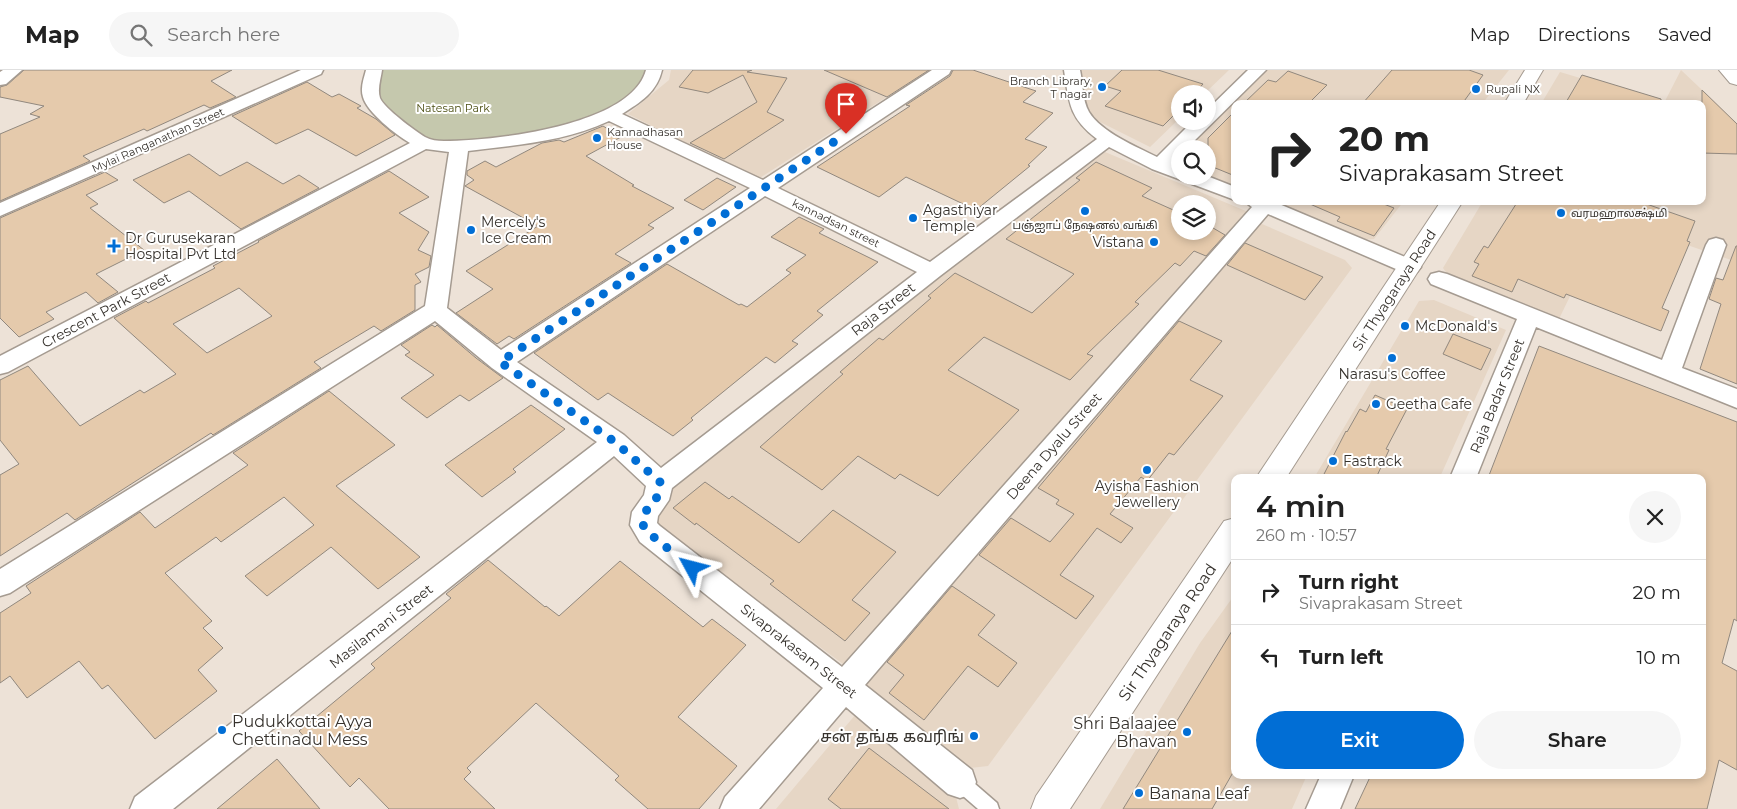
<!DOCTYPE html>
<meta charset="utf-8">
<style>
:root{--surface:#fff;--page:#f6f6f6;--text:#222;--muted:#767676;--line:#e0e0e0;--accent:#016ed5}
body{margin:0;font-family:Montserrat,"Noto Sans Tamil",sans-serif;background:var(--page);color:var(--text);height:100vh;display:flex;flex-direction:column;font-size:19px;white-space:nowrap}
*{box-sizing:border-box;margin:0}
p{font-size:16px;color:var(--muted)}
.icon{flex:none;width:28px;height:28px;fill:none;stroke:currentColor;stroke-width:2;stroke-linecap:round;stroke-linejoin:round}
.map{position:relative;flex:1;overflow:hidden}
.panel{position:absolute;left:1231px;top:404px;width:475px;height:305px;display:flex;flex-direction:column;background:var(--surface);border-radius:10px;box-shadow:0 2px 8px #0003}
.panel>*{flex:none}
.hud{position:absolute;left:1231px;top:30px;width:475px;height:105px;border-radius:10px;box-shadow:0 2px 8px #0003;background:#fff;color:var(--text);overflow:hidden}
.buttons{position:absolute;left:1171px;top:15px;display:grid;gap:10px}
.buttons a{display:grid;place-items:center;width:45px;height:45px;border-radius:50%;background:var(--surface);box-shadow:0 2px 8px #0003;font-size:25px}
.pin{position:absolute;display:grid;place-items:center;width:42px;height:42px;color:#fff;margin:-51px -21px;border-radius:50% 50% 50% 0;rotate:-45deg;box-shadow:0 0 5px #0007}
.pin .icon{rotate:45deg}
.me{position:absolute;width:55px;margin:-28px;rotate:308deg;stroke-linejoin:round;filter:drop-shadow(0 0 4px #0008)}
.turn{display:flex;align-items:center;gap:18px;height:105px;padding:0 25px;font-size:22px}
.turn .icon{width:65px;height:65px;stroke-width:2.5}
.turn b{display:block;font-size:35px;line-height:42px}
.round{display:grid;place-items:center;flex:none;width:52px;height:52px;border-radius:26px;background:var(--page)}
.overview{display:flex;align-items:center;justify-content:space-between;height:85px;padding:0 25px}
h1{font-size:30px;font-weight:600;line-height:38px}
.cta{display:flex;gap:10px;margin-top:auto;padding:10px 25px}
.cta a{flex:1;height:58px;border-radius:30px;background:var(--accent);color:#fff;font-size:20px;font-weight:600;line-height:58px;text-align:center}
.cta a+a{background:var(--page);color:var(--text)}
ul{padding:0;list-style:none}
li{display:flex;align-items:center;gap:15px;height:65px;padding:0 25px;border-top:1px solid var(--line)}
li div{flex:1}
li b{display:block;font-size:19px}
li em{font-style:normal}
header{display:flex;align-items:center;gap:30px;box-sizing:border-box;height:70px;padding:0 25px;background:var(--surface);border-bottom:1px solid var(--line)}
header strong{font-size:24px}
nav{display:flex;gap:28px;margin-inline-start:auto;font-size:18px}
.search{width:350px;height:45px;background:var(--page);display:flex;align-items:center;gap:12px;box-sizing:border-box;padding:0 18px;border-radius:28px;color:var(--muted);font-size:19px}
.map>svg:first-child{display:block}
.built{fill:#e6d6c5;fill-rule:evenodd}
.green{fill:#c5c8ad}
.building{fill:#e5caac;stroke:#91887e;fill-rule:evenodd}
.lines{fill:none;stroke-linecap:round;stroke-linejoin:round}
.lane-casing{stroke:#a59b91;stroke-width:3}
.street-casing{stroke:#a59b91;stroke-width:3}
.secondary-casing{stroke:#a59b91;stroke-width:2}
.lane{fill:#fff;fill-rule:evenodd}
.street{fill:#fff;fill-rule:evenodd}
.secondary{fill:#fff;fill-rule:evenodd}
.route{stroke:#016ed5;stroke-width:9;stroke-dasharray:0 16.2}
.poi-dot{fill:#016ed5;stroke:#fff;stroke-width:2}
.labels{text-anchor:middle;stroke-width:4;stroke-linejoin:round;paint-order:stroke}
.far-poi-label{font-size:11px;fill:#36322d;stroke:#fff;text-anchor:start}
.far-park-label{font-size:11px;fill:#4c4f13;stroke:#fff}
.far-street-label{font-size:11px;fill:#36322d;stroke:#fff}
.poi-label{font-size:14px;fill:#36322d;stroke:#fff;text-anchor:start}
.street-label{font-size:14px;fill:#36322d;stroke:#fff}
.near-street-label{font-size:16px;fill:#36322d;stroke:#fff}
.near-poi-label{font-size:16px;fill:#36322d;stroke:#fff;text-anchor:start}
</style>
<header>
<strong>Map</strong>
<div class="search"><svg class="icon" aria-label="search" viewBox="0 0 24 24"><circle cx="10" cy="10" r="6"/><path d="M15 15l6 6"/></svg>Search here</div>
<nav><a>Map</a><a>Directions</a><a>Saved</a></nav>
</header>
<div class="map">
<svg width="1737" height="739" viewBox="0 0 1737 739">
<rect width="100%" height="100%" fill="#ede2d7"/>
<path class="built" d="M 671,0 L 929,0 L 758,109 L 628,44 L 669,10 Z
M 1079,0 L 1229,0 L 1204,24 L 1180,24 L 1180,48 L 1150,77 L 1082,43 Z
M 1267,0 L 1509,0 L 1482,34 L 1235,34 L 1235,120 L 1208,106 L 1208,79 L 1181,79 Z
M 1681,0 L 1737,53 L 1737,192 L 1608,148 L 1558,251 L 1450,208 L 1443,198 L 1483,131 L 1702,131 L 1702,34 L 1541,34 L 1560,2 L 1664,33 Z
M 1105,82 L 1253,144 L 847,597 L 653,453 L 683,398 L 954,181 ZM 1180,134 L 1208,134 L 1208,161 L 1180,161 Z
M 1262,131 L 1404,131 L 1374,169 L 1357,170 Z
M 1255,151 L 1345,190 L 1352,198 L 988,696 L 970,698 L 862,614 Z
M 1434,230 L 1506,260 L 1440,407 L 1314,408 L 1419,231 Z
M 1235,524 L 1235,705 L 1307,705 L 1292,739 L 1100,739 L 1200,573 Z
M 856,644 L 956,727 L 959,739 L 776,739 Z"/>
<path class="green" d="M 376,0 L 650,0 L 647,12 L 606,43 L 525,72 L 444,78 L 387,49 L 368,16 Z"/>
<path class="building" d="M 24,0 L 232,0 L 211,11 L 236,27 L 210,38 L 204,35 L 147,61 L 144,59 L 83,86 L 90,91 L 0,131 L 0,64 L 40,47 L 30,44 L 44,36 L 0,27 L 0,17 L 7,15 Z
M 693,0 L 752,0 L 747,2 L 787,8 L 767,42 L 784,50 L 724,89 L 690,73 L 757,32 L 743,5 L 708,23 L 679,17 Z
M 824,0 L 929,0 L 887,27 Z
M 953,0 L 973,0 L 1036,21 L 1023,32 L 1053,43 L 1025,69 L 1047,77 L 1028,95 L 1030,96 L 976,140 L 906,107 L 879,127 L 817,97 L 910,36 L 906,35 L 950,6 Z
M 1122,0 L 1158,0 L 1203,14 L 1194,24 L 1180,24 L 1180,39 L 1163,56 L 1105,36 L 1121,21 L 1105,16 Z
M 1392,0 L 1469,0 L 1483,5 L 1462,34 L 1362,34 Z
M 1288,1 L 1327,15 L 1308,34 L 1243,34 L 1268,10 L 1276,12 Z
M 1582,5 L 1661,29 L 1661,34 L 1565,34 Z
M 307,12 L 332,27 L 339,24 L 361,36 L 357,38 L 376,49 L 395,65 L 356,86 L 308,59 L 276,74 L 232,46 Z
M 1702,20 L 1737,54 L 1737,84 L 1702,83 Z
M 1235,41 L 1235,106 L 1208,95 L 1208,68 Z
M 603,56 L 621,67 L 586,86 L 634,115 L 632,116 L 674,138 L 648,155 L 654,158 L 615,184 L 631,193 L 514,269 L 509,266 L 497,274 L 456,243 L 493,219 L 466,201 L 538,156 L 465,116 L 474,110 L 467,105 L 467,101 L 485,91 L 496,97 L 542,73 L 559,70 L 564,72 Z
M 189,84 L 220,106 L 247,92 L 283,114 L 299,105 L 319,118 L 241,159 L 189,121 L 164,133 L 133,110 Z
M 1096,92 L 1152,118 L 1142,126 L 1180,143 L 1180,161 L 1208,161 L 1208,155 L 1225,165 L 1206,186 L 1194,181 L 1180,196 L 1175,193 L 1135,232 L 1139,234 L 1087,284 L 1093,286 L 1070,310 L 984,267 L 948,300 L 1019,340 L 938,426 L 900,404 L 895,409 L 858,386 L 822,420 L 760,377 L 843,304 L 840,302 L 879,268 L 883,270 L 931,228 L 928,226 L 955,203 L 1032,243 L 1074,204 L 1006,169 L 1080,110 L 1076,108 Z
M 389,101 L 429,127 L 399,143 L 429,162 L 418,180 L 431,186 L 429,197 L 415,204 L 421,212 L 415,215 L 415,240 L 381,261 L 374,256 L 314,292 L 321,298 L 213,365 L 211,363 L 75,450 L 67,443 L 0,486 L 0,405 L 19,394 L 0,370 L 0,310 L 28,296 L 80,356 L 140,320 L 144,323 L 176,304 L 114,248 L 146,231 L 148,233 L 215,198 L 213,196 L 259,172 L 258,171 ZM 239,218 L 272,246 L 207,283 L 173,254 Z
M 105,102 L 118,110 L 86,125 L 98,134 L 90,138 L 144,180 L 96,204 L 118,222 L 98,233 L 86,222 L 46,242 L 54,249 L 19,267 L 0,248 L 0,148 Z
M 717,108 L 736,117 L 703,140 L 684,130 Z
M 1303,131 L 1376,131 L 1394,138 L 1374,166 L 1337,151 L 1340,147 Z
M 1518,131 L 1638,131 L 1695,151 L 1687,171 L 1690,172 L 1662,238 L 1669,241 L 1661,261 L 1566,224 L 1564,228 L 1518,209 L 1512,222 L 1472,206 L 1479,194 L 1474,192 L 1484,176 L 1488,178 Z
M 799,147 L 824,159 L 819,163 L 878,192 L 817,241 L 823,245 L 792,271 L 798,274 L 775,293 L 766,287 L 691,348 L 693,350 L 673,366 L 608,323 L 598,330 L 534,283 L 667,194 L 739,235 L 741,234 L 747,237 L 791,203 L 786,200 L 806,185 L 771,167 Z
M 1245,173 L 1323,207 L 1305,230 L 1227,195 Z
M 1736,176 L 1737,176 L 1737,314 L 1700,299 L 1721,234 L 1709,229 L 1716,208 L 1723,210 Z
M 1179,251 L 1222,271 L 1190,310 L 1223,326 L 1174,385 L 1169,383 L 1147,411 L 1141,407 L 1110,444 L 1133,458 L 1121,473 L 1097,458 L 1060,505 L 1094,526 L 1076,549 L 979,485 L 1011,448 L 1050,472 L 1074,444 L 1056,434 L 1059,430 L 1038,418 Z
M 432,255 L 435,257 L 437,255 L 476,288 L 503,308 L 469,331 L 460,325 L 427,348 L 401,328 L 434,305 L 405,285 L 410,282 L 401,275 Z
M 1453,264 L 1491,279 L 1481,300 L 1443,284 Z
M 1539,276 L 1737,352 L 1737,551 L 1734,549 L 1722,593 L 1737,601 L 1737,700 L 1719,690 L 1707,739 L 1355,739 L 1371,705 L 1702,705 L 1702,408 L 1488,408 Z
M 329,321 L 395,375 L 336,416 L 420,487 L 378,519 L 331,477 L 267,526 L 245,506 L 314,455 L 284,427 L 221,472 L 216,467 L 165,503 L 212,551 L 203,558 L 223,578 L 198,600 L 217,621 L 155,669 L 108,615 L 102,619 L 79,591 L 27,628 L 10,606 L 0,613 L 0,543 L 31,523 L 26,516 L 140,442 L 155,458 L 248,395 L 233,383 Z
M 1375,325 L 1407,339 L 1386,379 L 1389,380 L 1376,408 L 1322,408 L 1346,361 L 1347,362 L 1360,339 L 1366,342 Z
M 531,335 L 565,359 L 513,399 L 516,402 L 482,427 L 445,395 Z
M 705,412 L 729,429 L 732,426 L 799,473 L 833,440 L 896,482 L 852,530 L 870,543 L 845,571 L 770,514 L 774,511 L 696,453 L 695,455 L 673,438 Z
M 488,490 L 545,537 L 546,536 L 559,546 L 620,491 L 703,557 L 712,549 L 746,575 L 678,647 L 737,696 L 699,739 L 648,739 L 615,710 L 619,706 L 536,633 L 467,698 L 471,702 L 464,709 L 495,739 L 389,739 L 359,708 L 350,717 L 299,661 L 375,598 L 371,594 L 451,528 L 446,524 Z
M 952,516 L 995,545 L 978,565 L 1017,593 L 998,617 L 968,596 L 924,650 L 889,623 L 904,605 L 887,592 Z
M 1235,556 L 1235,699 L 1212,739 L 1123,739 Z
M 869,678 L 949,739 L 841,739 L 828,729 Z
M 277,689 L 320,739 L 217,739 Z"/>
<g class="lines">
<defs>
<path id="lane" d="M 961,705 L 967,707 L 997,733 L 999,739 L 978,739 L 955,719 L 953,713 L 955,707 Z"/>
<path id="street" d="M 3,0 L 22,0 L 6,14 L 0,15 L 0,2 Z
M 301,0 L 323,0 L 321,4 L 0,146 L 0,133 Z
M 366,0 L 382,0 C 381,8 377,19 380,28 C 384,38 415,61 425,67 C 431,70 437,71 444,71 C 493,71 631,56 646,0 L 662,0 C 657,22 641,32 622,44 L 763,110 L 932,0 L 951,0 L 949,4 L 778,118 L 930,192 L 1097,69 C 1069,48 1069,32 1064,0 L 1080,0 C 1083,13 1082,30 1089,42 C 1101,62 1137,77 1157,87 L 1193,51 L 1208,51 L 1208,39 L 1248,0 L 1266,0 L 1186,79 L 1180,79 L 1180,85 L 1172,93 L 1180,96 L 1180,106 L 1207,106 L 1235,117 L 1235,130 L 1152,99 L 1109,77 L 940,206 L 672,418 L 669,430 L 658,446 L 657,453 L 660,456 L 842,597 L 1252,137 L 1244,131 L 1272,131 L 1417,192 L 1421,197 L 1417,202 L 1410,204 L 1403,202 L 1268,144 L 865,615 L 972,700 L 976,712 L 972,724 L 960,728 L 948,724 L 846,637 L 759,739 L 720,739 L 725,727 L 823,618 L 640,472 L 630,455 L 632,442 L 644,425 L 646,416 L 614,386 L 173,739 L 130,739 L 135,727 L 597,372 L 492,298 L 435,251 L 10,523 L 0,526 L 0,499 L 425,236 L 449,82 L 426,79 L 8,302 L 0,304 L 0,286 L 410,73 C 396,65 367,42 363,27 C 360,18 364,8 366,0 ZM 609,51 L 750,118 L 501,280 L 447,238 L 468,81 C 516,75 564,72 609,51 ZM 765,126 L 917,202 L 661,398 L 624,365 L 517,292 Z
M 1716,168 L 1723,170 L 1726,175 L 1682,298 L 1737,319 L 1737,338 L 1536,257 L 1476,408 L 1450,408 L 1517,249 L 1431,214 L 1428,209 L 1431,204 L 1439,202 L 1447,204 L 1662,290 L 1706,175 L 1709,170 Z
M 1321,705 L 1354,705 L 1340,739 L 1306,739 Z"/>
<path id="secondary" d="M 1525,0 L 1543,0 L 1523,34 L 1504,34 Z
M 1719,0 L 1737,0 L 1737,15 L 1730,13 Z
M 1441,131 L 1463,131 L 1286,408 L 1256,408 Z
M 1235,448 L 1235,485 L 1070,739 L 1031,739 L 1036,726 L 1224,451 Z"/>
</defs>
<use href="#lane" class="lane-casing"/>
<use href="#street" class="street-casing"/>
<use href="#secondary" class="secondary-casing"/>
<use href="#lane" class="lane"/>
<use href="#street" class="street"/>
<use href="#secondary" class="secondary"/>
</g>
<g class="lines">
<path class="route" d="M 692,498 L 650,464 L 643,455 L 645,442 L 656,430 L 660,412 L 615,372 L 500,292 L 846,64"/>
</g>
<g class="poi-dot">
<circle cx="1102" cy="17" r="5"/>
<circle cx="1476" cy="19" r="5"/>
<circle cx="597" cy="68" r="5"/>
<circle cx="1085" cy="141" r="5"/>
<circle cx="1561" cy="143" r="5"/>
<circle cx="913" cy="148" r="5"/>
<circle cx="471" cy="160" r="5"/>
<circle cx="1154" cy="172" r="5"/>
<path d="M111.5 168.5h5v5h5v5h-5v5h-5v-5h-5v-5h5z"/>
<circle cx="1405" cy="256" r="5"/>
<circle cx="1392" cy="288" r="5"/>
<circle cx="1376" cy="334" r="5"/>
<circle cx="1333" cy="391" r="5"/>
<circle cx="1147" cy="400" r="5"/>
<circle cx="222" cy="660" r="5"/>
<circle cx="1187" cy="662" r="5"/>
<circle cx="974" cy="666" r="5"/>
<circle cx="1139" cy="723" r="5"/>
</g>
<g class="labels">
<g class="far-poi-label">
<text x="1092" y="15" text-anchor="end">Branch Library,<tspan x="1092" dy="13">T nagar</tspan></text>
<text x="1486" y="23">Rupali NX</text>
<text x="607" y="66">Kannadhasan<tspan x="607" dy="13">House</tspan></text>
<text x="1571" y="147">வரமஹாலக்ஷ்மி</text>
<text x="1085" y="159" text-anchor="middle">பஞ்ஐாப் நேஷனல் வங்கி</text>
</g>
<g class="far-park-label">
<text x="453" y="42">Natesan Park</text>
</g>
<g class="far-street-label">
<text transform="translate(158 70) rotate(-24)" y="4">Mylai Ranganathan Street</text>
<text transform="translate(836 153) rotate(26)" y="4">kannadsan street</text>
</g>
<g class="poi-label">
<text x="923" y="145">Agasthiyar<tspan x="923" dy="16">Temple</tspan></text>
<text x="481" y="157">Mercely's<tspan x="481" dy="16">Ice Cream</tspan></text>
<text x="125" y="173">Dr Gurusekaran<tspan x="125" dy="16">Hospital Pvt Ltd</tspan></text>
<text x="1144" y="177" text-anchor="end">Vistana</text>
<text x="1415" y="261">McDonald's</text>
<text x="1392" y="309" text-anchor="middle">Narasu's Coffee</text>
<text x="1386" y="339">Geetha Cafe</text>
<text x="1343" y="396">Fastrack</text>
<text x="1147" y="421" text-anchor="middle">Ayisha Fashion<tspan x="1147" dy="16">Jewellery</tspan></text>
</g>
<g class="street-label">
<text transform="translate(1394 220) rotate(-57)" y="5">Sir Thyagaraya Road</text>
<text transform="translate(883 239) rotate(-38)" y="5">Raja Street</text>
<text transform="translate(106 240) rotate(-28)" y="5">Crescent Park Street</text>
<text transform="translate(1497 326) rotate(-68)" y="5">Raja Badar Street</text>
<text transform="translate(1054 376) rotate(-49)" y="5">Deena Dyalu Street</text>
<text transform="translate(381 556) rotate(-38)" y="5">Masilamani Street</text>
<text transform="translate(799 581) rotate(38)" y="5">Sivaprakasam Street</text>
</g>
<g class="near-street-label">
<text transform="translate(1167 562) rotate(-56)" y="6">Sir Thyagaraya Road</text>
</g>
<g class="near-poi-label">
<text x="232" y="657">Pudukkottai Ayya<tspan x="232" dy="18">Chettinadu Mess</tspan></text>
<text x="1177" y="659" text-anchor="end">Shri Balaajee<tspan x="1177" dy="18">Bhavan</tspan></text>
<text x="964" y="672" text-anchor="end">சன் தங்க கவரிங்</text>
<text x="1149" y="729">Banana Leaf</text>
</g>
</g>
</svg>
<div class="buttons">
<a><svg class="icon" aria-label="sound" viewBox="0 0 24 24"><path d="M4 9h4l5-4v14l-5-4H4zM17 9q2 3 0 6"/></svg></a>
<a><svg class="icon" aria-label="search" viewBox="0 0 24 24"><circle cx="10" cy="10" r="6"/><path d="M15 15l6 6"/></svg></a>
<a><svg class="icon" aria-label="layers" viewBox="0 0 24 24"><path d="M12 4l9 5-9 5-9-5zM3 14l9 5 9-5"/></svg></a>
</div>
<div class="pin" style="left:846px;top:64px;background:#d93025"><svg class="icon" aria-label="arrive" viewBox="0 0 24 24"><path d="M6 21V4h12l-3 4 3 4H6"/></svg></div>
<svg class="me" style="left:692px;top:498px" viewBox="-20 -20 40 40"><path d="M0-17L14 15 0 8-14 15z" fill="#016ed5" stroke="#fff" stroke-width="4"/></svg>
<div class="hud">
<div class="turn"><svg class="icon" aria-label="right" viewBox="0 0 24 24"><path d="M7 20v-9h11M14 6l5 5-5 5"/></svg><div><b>20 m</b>Sivaprakasam Street</div></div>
</div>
<section class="panel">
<div class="overview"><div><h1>4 min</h1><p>260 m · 10:57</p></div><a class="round"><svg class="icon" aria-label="close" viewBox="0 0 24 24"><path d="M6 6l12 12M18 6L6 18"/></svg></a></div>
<ul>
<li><svg class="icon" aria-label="right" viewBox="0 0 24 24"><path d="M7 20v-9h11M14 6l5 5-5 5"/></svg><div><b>Turn right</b><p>Sivaprakasam Street</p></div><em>20 m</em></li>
<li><svg class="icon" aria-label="left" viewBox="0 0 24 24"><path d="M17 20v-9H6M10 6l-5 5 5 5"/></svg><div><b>Turn left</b></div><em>10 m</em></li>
</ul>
<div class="cta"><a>Exit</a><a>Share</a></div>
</section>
</div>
